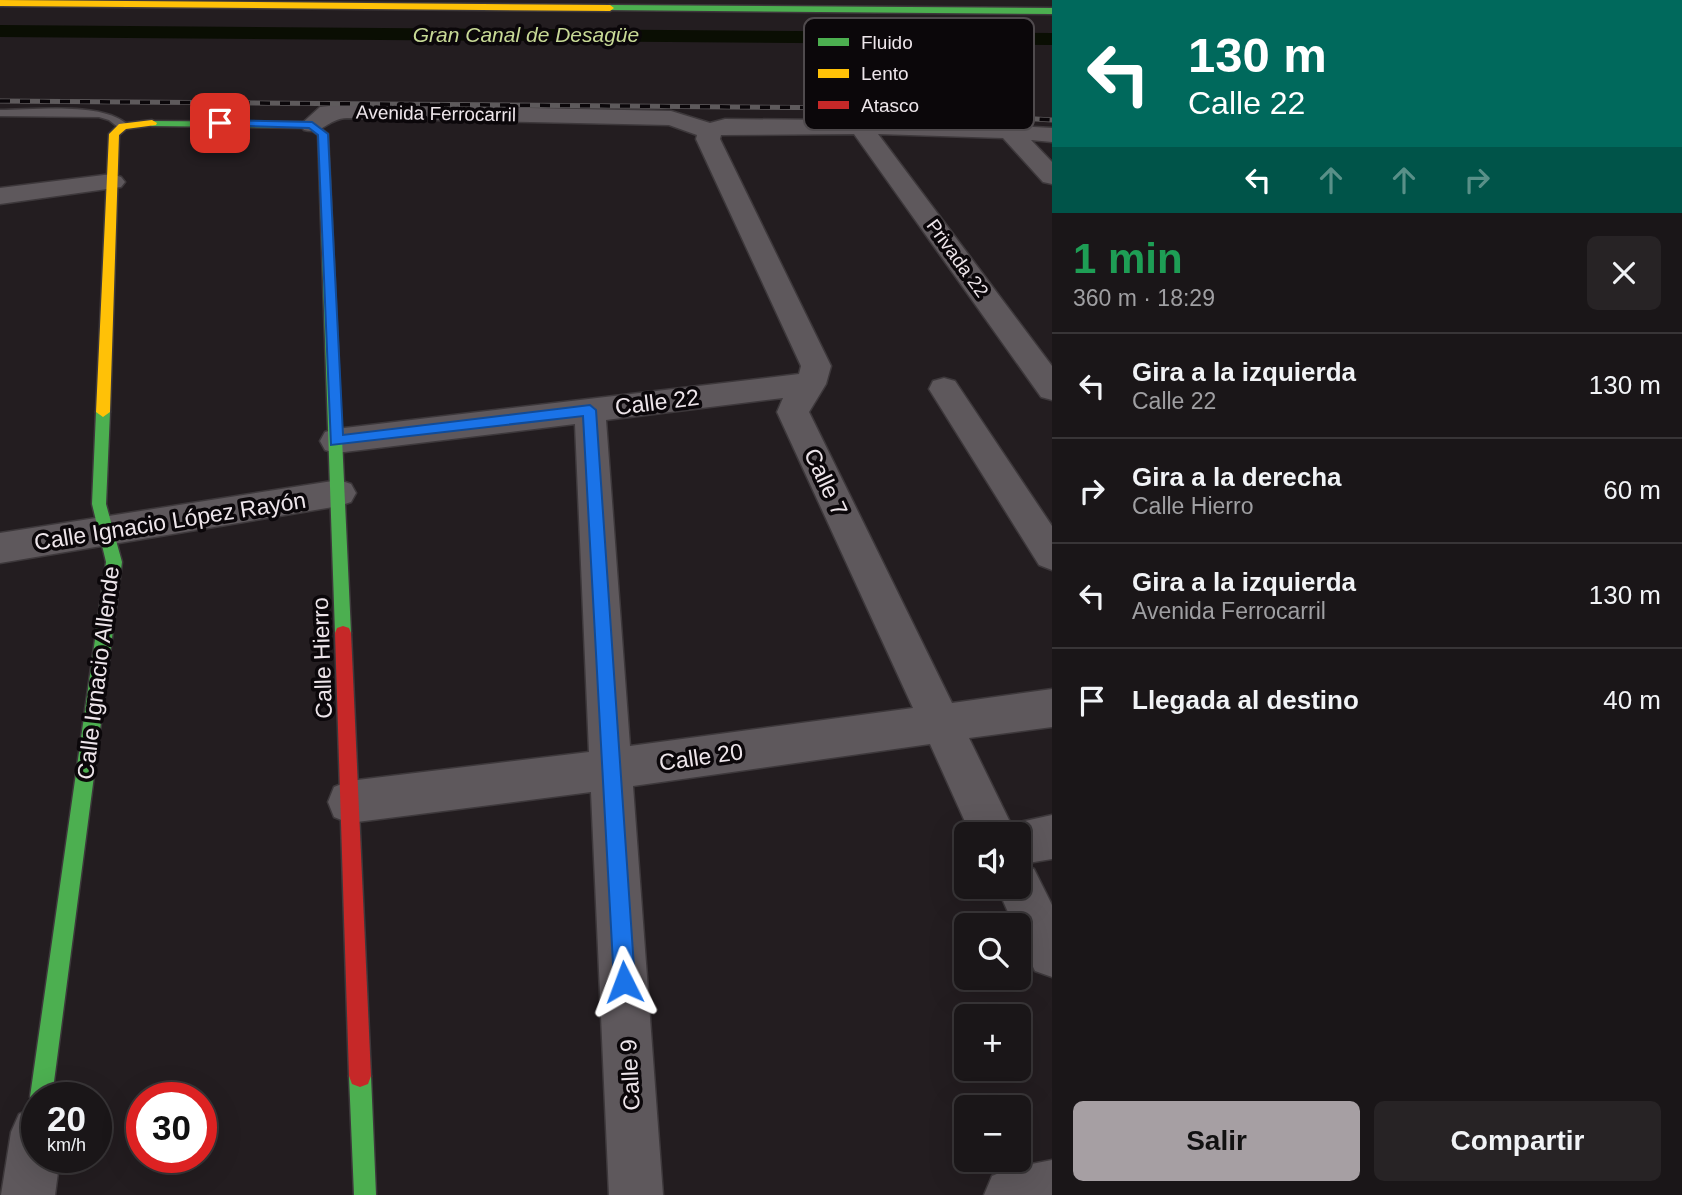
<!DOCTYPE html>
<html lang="es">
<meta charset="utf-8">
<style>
:root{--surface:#1a1618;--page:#272325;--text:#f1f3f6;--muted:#9f9fa2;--line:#383537;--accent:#a69fa3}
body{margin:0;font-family:Helvetica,sans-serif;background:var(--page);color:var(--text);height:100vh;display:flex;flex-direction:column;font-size:26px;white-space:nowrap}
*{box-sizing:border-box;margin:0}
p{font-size:23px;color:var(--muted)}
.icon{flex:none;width:38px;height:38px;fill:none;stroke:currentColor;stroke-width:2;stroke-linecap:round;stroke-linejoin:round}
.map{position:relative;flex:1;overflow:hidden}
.sheet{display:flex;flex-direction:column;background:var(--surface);width:630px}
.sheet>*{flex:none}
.hud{background:#00695c;color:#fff;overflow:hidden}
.tools{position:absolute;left:954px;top:822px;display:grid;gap:14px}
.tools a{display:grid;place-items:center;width:77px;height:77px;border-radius:10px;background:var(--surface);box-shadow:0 7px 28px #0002,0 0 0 2px var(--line);font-size:35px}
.speed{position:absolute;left:21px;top:1082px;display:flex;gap:14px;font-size:35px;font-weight:700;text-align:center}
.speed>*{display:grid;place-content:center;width:91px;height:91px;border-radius:50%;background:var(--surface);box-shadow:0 7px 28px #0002,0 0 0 2px var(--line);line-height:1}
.speed small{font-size:18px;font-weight:400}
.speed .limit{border:10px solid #d22;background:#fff;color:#111}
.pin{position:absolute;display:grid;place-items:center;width:60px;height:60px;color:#fff;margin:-30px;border-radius:14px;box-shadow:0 4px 10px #0006}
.me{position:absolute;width:77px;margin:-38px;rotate:357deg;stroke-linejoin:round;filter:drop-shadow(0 0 5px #0008)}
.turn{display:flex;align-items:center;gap:24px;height:147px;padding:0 21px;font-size:32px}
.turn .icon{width:91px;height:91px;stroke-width:2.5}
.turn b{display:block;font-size:49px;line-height:60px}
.lanes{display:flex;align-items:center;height:66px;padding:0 21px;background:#0003;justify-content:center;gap:35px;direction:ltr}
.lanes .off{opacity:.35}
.round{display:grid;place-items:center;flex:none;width:74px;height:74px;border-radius:10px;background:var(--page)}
.overview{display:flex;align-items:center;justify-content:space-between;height:119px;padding:0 21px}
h1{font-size:42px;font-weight:700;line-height:52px;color:#1e9e55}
.action{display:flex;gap:14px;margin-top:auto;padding:14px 21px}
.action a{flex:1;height:80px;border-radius:10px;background:var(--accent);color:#111;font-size:28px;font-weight:700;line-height:80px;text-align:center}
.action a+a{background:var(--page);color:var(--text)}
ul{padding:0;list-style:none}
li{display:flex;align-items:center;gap:21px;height:105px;padding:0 21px;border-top:2px solid var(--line)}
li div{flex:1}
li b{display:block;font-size:26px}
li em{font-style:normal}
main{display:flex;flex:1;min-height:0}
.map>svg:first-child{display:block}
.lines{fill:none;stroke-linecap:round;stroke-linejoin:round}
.canal{fill:#0a0e03;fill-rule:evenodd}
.lane-casing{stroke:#3d383b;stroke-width:3}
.street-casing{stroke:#3d383b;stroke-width:3}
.fast-casing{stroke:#3d383b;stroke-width:3}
.slow-casing{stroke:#3d383b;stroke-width:3}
.jam-casing{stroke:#3d383b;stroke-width:3}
.lane{fill:#5e585c;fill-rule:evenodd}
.street{fill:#5e585c;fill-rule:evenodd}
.fast{fill:#4caf50;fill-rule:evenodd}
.slow{fill:#ffc107;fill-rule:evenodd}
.jam{fill:#c62828;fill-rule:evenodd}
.rail-casing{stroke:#5e5a5c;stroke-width:5}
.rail{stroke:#0b070a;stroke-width:3.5;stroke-dasharray:10;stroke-linecap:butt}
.route{fill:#1a73e8;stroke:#114b97;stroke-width:2}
.labels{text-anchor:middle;stroke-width:7;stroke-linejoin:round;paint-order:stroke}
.far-street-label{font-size:19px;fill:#ede5ea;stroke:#0b070a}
.far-water-label{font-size:21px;font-style:italic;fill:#c8da96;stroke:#0b070a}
.street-label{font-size:23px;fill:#ede5ea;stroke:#0b070a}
.key{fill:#0b070a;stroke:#4f4a4d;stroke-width:2}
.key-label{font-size:19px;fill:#ede5ea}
</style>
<main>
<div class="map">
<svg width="1052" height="1195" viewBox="0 0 1052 1195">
<rect width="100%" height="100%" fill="#231d20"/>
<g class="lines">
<path class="canal" d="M 0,25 L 1052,33 L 1052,45 L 0,37 Z"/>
<defs>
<path id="lane" d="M 0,110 C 34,110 105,101 129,126 L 119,128 L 109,120 L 99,117 L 0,116 Z"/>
<path id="street" d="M 347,104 L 671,111 L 710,123 L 725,119 L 930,121 L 1052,128 L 1052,142 L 1031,140 L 1052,162 L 1052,184 L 1043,182 L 1003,138 L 878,134 L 1052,366 L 1052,400 L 1041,397 L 854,134 L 721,135 L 720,139 L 831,366 L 826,384 L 809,412 L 952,703 L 1052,689 L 1052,727 L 969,738 L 1011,824 L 1052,815 L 1052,859 L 1022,864 L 1034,869 L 1052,905 L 1052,977 L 1035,971 L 1018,935 L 1018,926 L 1014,926 L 997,887 L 1018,887 L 1018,835 L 971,835 L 930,744 L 633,786 L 663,1195 L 609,1195 L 591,792 L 349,823 L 334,817 L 328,802 L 334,787 L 349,781 L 589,752 L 575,424 L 336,453 L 325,450 L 320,441 L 325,432 L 336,429 L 799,374 L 801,366 L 696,139 L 697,135 L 669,125 L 347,118 C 326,119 324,135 304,130 L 300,125 L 320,107 ZM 783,398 L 777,412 L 913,708 L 630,746 L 606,420 Z
M 112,174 L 121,177 L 125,182 L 121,187 L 0,204 L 0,188 Z
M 944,378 L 955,381 L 1052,526 L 1052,570 L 1039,565 L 929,389 L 933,381 Z
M 339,480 L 351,484 L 356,493 L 351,502 L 339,506 L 0,563 L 0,533 Z
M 37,1106 L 37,1157 L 60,1157 L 55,1195 L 1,1195 L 11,1132 L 19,1114 Z
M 1052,1160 L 1052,1195 L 984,1195 L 992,1176 L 1011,1168 Z"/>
<path id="fast" d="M 610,5 L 1052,8 L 1052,14 L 607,10 L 607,6 Z
M 148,121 L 312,122 L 328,134 L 351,633 L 349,638 L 343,640 L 337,638 L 335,633 L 318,135 L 309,128 L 152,126 L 147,123 Z
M 103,407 L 110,412 L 106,504 L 122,562 L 52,1097 L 37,1097 L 37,1106 L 30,1097 L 106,562 L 92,504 L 96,412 Z
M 360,1065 L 368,1068 L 371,1076 L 376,1195 L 354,1195 L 349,1076 L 352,1068 Z"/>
<path id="slow" d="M 0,0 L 610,5 L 614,8 L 610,11 L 0,6 Z
M 152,120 L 157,123 L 156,125 L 126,129 L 119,135 L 110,412 L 103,417 L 96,412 L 109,134 L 119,124 Z"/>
<path id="jam" d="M 343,626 L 349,628 L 351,633 L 371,1076 L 368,1084 L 360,1087 L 352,1084 L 349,1076 L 335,633 L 337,628 Z"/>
</defs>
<use href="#lane" class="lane-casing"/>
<use href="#street" class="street-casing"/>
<use href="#fast" class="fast-casing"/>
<use href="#slow" class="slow-casing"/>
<use href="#jam" class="jam-casing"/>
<use href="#lane" class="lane"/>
<use href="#street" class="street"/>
<use href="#fast" class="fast"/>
<use href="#slow" class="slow"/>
<use href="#jam" class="jam"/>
<defs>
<path id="rail" d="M 0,101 L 868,108 L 1052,120"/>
</defs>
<use href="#rail" class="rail-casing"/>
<use href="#rail" class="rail"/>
</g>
<path class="route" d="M 220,120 L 312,122 L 328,134 L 343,435 L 590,405 L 596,410 L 635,982 L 632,990 L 624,993 L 617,990 L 614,982 L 583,416 L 331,445 L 318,135 L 309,128 L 217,125 L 217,121 Z"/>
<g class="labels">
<g class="far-street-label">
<text transform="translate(436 113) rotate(1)" y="7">Avenida Ferrocarril</text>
<text transform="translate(958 258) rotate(54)" y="7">Privada 22</text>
</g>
<g class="far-water-label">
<text x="526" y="42">Gran Canal de Desagüe</text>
</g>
<g class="street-label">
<text transform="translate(657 402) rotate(-7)" y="8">Calle 22</text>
<text transform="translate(826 482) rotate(65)" y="8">Calle 7</text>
<text transform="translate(170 521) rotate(-9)" y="8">Calle Ignacio López Rayón</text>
<text transform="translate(322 658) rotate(-92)" y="8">Calle Hierro</text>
<text transform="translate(98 673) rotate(-83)" y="8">Calle Ignacio Allende</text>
<text transform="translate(701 757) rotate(-8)" y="8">Calle 20</text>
<text transform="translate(630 1075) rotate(-93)" y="8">Calle 9</text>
</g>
</g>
<rect x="804" y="18" width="230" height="112" rx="10" class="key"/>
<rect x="818" y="38" width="31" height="8" fill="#4caf50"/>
<rect x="818" y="69" width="31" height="9" fill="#ffc107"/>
<rect x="818" y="101" width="31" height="8" fill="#c62828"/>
<g class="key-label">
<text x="861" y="49">Fluido</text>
<text x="861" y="80">Lento</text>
<text x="861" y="112">Atasco</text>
</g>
</svg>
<div class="tools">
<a><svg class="icon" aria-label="sound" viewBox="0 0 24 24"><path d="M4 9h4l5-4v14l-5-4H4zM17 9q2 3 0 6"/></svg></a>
<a><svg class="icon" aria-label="search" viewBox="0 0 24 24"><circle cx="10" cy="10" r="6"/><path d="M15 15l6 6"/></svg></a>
<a>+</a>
<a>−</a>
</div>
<div class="speed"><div>20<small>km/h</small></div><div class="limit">30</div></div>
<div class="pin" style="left:220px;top:123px;background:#d93025"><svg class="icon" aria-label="arrive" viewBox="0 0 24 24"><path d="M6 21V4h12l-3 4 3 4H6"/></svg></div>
<svg class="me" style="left:624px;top:982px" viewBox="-20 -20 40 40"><path d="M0-17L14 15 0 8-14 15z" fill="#1a73e8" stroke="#fff" stroke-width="4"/></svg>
</div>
<section class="sheet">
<div class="hud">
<div class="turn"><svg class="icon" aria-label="left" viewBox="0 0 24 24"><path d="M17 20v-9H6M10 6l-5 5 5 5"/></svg><div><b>130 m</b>Calle 22</div></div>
<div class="lanes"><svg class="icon" aria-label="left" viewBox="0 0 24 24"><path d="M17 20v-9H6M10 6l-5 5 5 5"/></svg><svg class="icon off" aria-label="ahead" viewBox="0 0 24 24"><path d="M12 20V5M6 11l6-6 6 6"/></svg><svg class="icon off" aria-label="ahead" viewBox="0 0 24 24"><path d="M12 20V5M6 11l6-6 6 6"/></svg><svg class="icon off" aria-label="right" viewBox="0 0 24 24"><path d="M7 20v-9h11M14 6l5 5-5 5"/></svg></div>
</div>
<div class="overview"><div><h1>1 min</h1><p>360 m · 18:29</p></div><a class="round"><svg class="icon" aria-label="close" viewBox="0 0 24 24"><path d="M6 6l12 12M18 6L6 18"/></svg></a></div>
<ul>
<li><svg class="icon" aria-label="left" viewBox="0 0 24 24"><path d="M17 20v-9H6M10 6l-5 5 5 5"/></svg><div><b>Gira a la izquierda</b><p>Calle 22</p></div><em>130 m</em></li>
<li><svg class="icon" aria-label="right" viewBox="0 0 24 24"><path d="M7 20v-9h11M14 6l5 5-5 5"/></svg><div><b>Gira a la derecha</b><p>Calle Hierro</p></div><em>60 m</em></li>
<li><svg class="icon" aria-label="left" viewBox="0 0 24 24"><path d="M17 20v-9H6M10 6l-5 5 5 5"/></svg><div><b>Gira a la izquierda</b><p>Avenida Ferrocarril</p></div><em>130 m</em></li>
<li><svg class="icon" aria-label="arrive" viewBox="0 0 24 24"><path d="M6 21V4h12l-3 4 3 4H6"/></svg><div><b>Llegada al destino</b></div><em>40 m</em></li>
</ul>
<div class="action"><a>Salir</a><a>Compartir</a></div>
</section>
</main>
